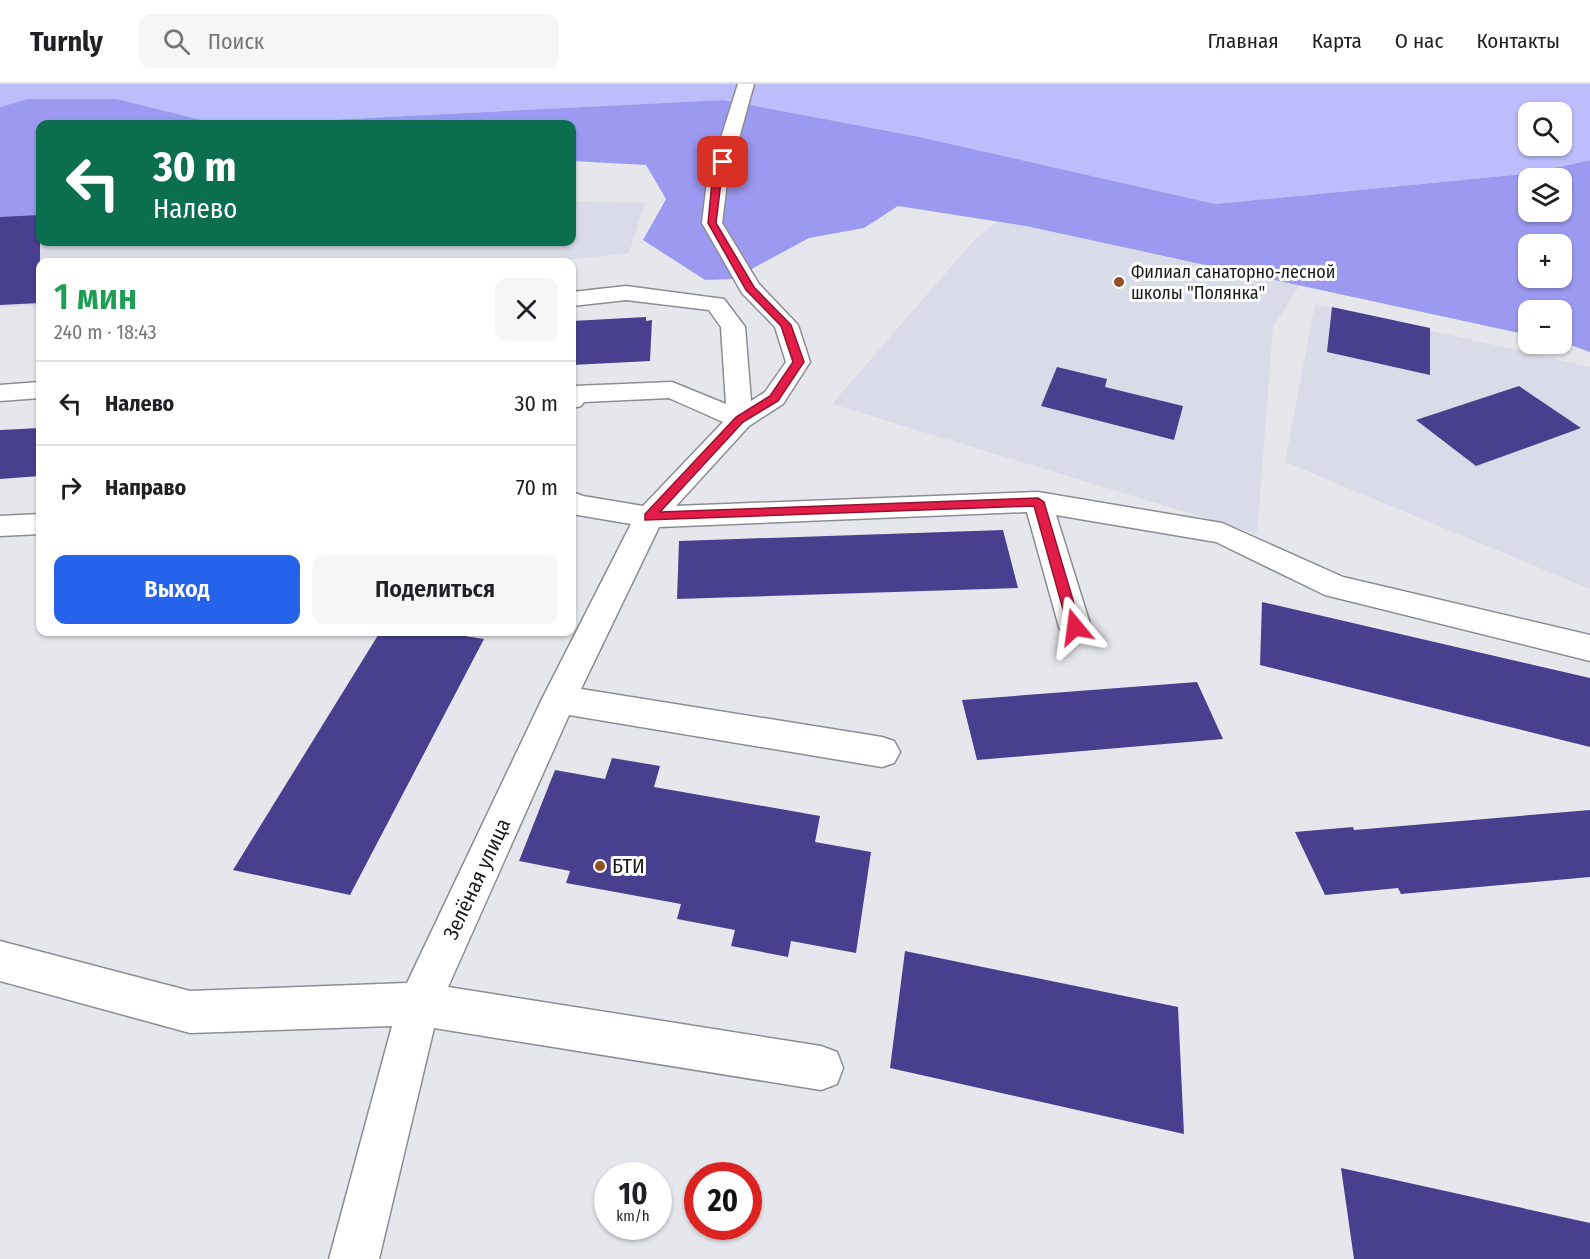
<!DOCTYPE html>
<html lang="ru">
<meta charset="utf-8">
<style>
:root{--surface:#fff;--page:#f6f6f6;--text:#202124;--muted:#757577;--line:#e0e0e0;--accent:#2563eb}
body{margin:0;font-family:"Fira Sans Condensed",sans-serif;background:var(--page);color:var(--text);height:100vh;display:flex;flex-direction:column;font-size:22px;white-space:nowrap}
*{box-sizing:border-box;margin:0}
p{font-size:20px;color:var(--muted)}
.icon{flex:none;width:33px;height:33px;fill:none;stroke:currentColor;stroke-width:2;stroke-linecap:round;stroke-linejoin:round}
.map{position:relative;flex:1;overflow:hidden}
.side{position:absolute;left:36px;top:174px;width:540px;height:378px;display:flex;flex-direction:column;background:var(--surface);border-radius:12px;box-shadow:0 2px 4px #0004}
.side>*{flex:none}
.hud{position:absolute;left:36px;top:36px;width:540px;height:126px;border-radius:12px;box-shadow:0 2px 4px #0004;background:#0b6e4f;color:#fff;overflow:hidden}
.fabs{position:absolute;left:1518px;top:18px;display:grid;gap:12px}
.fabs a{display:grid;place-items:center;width:54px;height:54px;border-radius:12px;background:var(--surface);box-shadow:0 2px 4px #0004;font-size:30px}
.speed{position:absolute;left:594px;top:1078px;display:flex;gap:12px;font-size:30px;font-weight:700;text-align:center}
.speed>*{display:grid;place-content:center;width:78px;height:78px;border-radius:50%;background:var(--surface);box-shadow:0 2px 4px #0004;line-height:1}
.speed small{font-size:15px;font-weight:400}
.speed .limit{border:9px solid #d22;background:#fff;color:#111}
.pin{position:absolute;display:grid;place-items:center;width:51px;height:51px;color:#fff;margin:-26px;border-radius:12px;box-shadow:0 3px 9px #0006}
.me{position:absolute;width:66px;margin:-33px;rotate:344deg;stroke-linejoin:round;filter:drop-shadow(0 0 4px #0008)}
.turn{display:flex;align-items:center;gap:21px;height:126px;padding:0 18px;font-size:27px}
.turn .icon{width:78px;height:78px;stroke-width:2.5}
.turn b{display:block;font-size:42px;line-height:51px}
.round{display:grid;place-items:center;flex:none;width:63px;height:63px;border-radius:12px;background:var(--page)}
.summary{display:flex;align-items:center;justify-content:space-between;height:102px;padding:0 18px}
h1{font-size:36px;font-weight:600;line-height:45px;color:#1e9e55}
.cta{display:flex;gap:12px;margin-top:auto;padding:12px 18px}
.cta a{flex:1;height:69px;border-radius:12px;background:var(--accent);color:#fff;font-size:24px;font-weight:600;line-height:69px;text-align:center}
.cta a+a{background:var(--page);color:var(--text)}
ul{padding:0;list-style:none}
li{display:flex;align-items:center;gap:18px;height:84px;padding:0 18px;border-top:2px solid var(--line)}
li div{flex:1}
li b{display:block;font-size:22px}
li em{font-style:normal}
header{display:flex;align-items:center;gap:36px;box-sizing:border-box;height:84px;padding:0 30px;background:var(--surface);border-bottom:2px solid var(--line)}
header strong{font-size:28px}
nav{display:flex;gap:33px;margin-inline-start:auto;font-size:21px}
.search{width:420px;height:54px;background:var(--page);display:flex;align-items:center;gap:15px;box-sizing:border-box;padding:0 21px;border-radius:12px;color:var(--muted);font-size:22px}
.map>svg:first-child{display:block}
.built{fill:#dadbe8}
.green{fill:#bdbdfc;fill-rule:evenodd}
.forest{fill:#9c99f1;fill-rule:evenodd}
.building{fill:#48408f}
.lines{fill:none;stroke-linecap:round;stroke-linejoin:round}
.minor-casing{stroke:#8c8d92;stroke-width:3}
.minor{fill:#fff;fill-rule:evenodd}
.route{fill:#e11d48;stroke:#92132f;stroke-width:1.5}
.poi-dot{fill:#945022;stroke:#fff;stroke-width:2}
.labels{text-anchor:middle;stroke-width:6;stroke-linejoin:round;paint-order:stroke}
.far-poi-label{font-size:18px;fill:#1a1a1c;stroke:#fff;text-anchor:start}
.poi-label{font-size:21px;fill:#1a1a1c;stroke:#fff;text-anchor:start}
.street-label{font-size:21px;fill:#1a1a1c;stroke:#fff}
</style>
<header>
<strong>Turnly</strong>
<div class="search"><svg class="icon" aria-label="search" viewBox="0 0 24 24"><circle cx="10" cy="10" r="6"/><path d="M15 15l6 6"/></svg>Поиск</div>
<nav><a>Главная</a><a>Карта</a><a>О нас</a><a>Контакты</a></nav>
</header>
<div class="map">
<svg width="1590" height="1175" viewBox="0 0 1590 1175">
<rect width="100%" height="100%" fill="#e6e7ed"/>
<path class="built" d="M 1152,21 L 1368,94 L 1273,243 L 1257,450 L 832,320 L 976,154 Z
M 572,117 L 645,119 L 629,169 L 549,178 L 40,178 L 40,221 L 0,223 L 0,136 L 40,129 L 40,158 L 572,158 Z
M 1315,220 L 1590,283 L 1590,505 L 1285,378 Z"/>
<path class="green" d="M 0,0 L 1590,0 L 1590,76 L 1533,89 L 1215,120 L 920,53 L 724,16 L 247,40 L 218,40 L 117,15 L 27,15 L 0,23 ZM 1528,28 L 1562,28 L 1562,62 L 1528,62 Z"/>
<path class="forest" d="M 27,15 L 117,15 L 218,40 L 40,40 L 40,133 L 0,136 L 0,23 Z
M 724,16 L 920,53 L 1215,120 L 1533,89 L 1590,76 L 1590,268 L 1562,258 L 1562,226 L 1528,226 L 1528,251 L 1026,142 L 898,122 L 864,144 L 809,154 L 733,195 L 705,196 L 643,156 L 666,115 L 646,81 L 572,77 L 572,40 L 247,40 ZM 1528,94 L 1562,94 L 1562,128 L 1528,128 ZM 1528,160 L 1562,160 L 1562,194 L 1528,194 Z"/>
<path class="building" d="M 40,131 L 40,219 L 0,221 L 0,133 Z
M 1332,223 L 1430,244 L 1430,291 L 1327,268 Z
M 646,233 L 646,237 L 652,236 L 650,277 L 572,281 L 572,237 Z
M 1057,283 L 1107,295 L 1105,303 L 1183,322 L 1174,356 L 1041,322 Z
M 1519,302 L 1581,344 L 1476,382 L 1416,336 Z
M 40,344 L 40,392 L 0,395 L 0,346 Z
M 1003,446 L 1018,504 L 677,515 L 679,457 Z
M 1262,518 L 1590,594 L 1590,663 L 1260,581 Z
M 380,548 L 439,548 L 484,555 L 350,811 L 233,786 Z
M 1197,598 L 1223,655 L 977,676 L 962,616 Z
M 612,674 L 660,682 L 654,703 L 820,732 L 815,758 L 871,768 L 856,869 L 791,857 L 788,873 L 731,862 L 735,846 L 677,835 L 681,820 L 566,799 L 570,787 L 519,777 L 555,686 L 605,695 Z
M 1590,726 L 1590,793 L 1401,810 L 1398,804 L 1325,811 L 1295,748 L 1353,743 L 1354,746 Z
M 905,867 L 1178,923 L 1184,1050 L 890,984 Z
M 1341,1084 L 1590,1139 L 1590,1175 L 1354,1175 Z"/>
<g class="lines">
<defs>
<path id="minor" d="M 738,0 L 754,0 L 727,98 L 722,139 L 759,200 L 798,241 L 810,278 L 783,320 L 749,342 L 676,422 L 1038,408 L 1222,439 L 1343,493 L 1590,551 L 1590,577 L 1325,511 L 1216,458 L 1056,431 L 1091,543 L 1086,552 L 1075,555 L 1064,552 L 1059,543 L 1027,428 L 659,443 L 581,605 L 882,653 L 894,657 L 900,668 L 894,679 L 882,683 L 569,631 L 448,903 L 821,962 L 837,968 L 843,984 L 837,1000 L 821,1006 L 434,944 L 379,1175 L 329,1175 L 392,942 L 190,949 L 0,897 L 0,857 L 190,907 L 407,899 L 542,615 L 631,440 L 572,430 L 572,408 L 583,412 L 643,422 L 723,338 L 669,314 L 584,318 L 581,322 L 572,324 L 572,303 L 575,302 L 672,298 L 726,320 L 721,243 L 709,226 L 626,216 L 572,222 L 572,208 L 626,202 L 724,215 L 745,243 L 751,317 L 765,308 L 786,278 L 775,243 L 742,209 L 702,139 L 707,98 Z
M 40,298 L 40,314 L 0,317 L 0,301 Z
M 40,430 L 40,450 L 0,452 L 0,432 Z"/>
</defs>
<use href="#minor" class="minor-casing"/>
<use href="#minor" class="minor"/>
</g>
<path class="route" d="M 723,76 L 726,78 L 721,98 L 716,139 L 754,203 L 791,241 L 804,278 L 778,317 L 743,338 L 660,428 L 1038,414 L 1044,418 L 1081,543 L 1080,547 L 1075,548 L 1068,543 L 1034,422 L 645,436 L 645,430 L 736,333 L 770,312 L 793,278 L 781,242 L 746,206 L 708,139 L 712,98 L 719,78 Z"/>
<g class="poi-dot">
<circle cx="1119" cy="198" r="6"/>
<circle cx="600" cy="782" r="6"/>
</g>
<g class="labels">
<g class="far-poi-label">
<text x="1131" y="194">Филиал санаторно-лесной<tspan x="1131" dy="21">школы "Полянка"</tspan></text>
</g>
<g class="poi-label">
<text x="612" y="789">БТИ</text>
</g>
<g class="street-label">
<text transform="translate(477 795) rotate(-65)" y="7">Зелёная улица</text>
</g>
</g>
</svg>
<div class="fabs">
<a><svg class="icon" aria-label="search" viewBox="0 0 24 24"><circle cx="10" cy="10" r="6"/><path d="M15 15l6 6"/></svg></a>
<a><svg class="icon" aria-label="layers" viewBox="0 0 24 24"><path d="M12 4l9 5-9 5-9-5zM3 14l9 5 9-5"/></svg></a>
<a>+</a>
<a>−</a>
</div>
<div class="speed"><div>10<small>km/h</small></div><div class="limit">20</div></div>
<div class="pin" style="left:723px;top:78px;background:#d93025"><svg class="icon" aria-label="arrive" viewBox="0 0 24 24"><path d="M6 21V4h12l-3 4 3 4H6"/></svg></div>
<svg class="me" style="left:1075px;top:543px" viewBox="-20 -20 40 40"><path d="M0-17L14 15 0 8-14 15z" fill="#e11d48" stroke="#fff" stroke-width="4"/></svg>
<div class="hud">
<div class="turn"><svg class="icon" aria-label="left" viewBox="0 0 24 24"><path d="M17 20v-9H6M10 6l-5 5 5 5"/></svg><div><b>30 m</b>Налево</div></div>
</div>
<section class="side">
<div class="summary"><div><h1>1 мин</h1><p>240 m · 18:43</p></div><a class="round"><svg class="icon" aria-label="close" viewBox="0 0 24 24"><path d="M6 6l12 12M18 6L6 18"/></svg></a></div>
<ul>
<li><svg class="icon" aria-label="left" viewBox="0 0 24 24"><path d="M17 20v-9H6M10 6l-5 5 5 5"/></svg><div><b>Налево</b></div><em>30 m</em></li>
<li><svg class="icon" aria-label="right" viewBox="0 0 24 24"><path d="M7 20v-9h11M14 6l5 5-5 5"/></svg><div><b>Направо</b></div><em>70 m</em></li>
</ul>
<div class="cta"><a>Выход</a><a>Поделиться</a></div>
</section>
</div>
